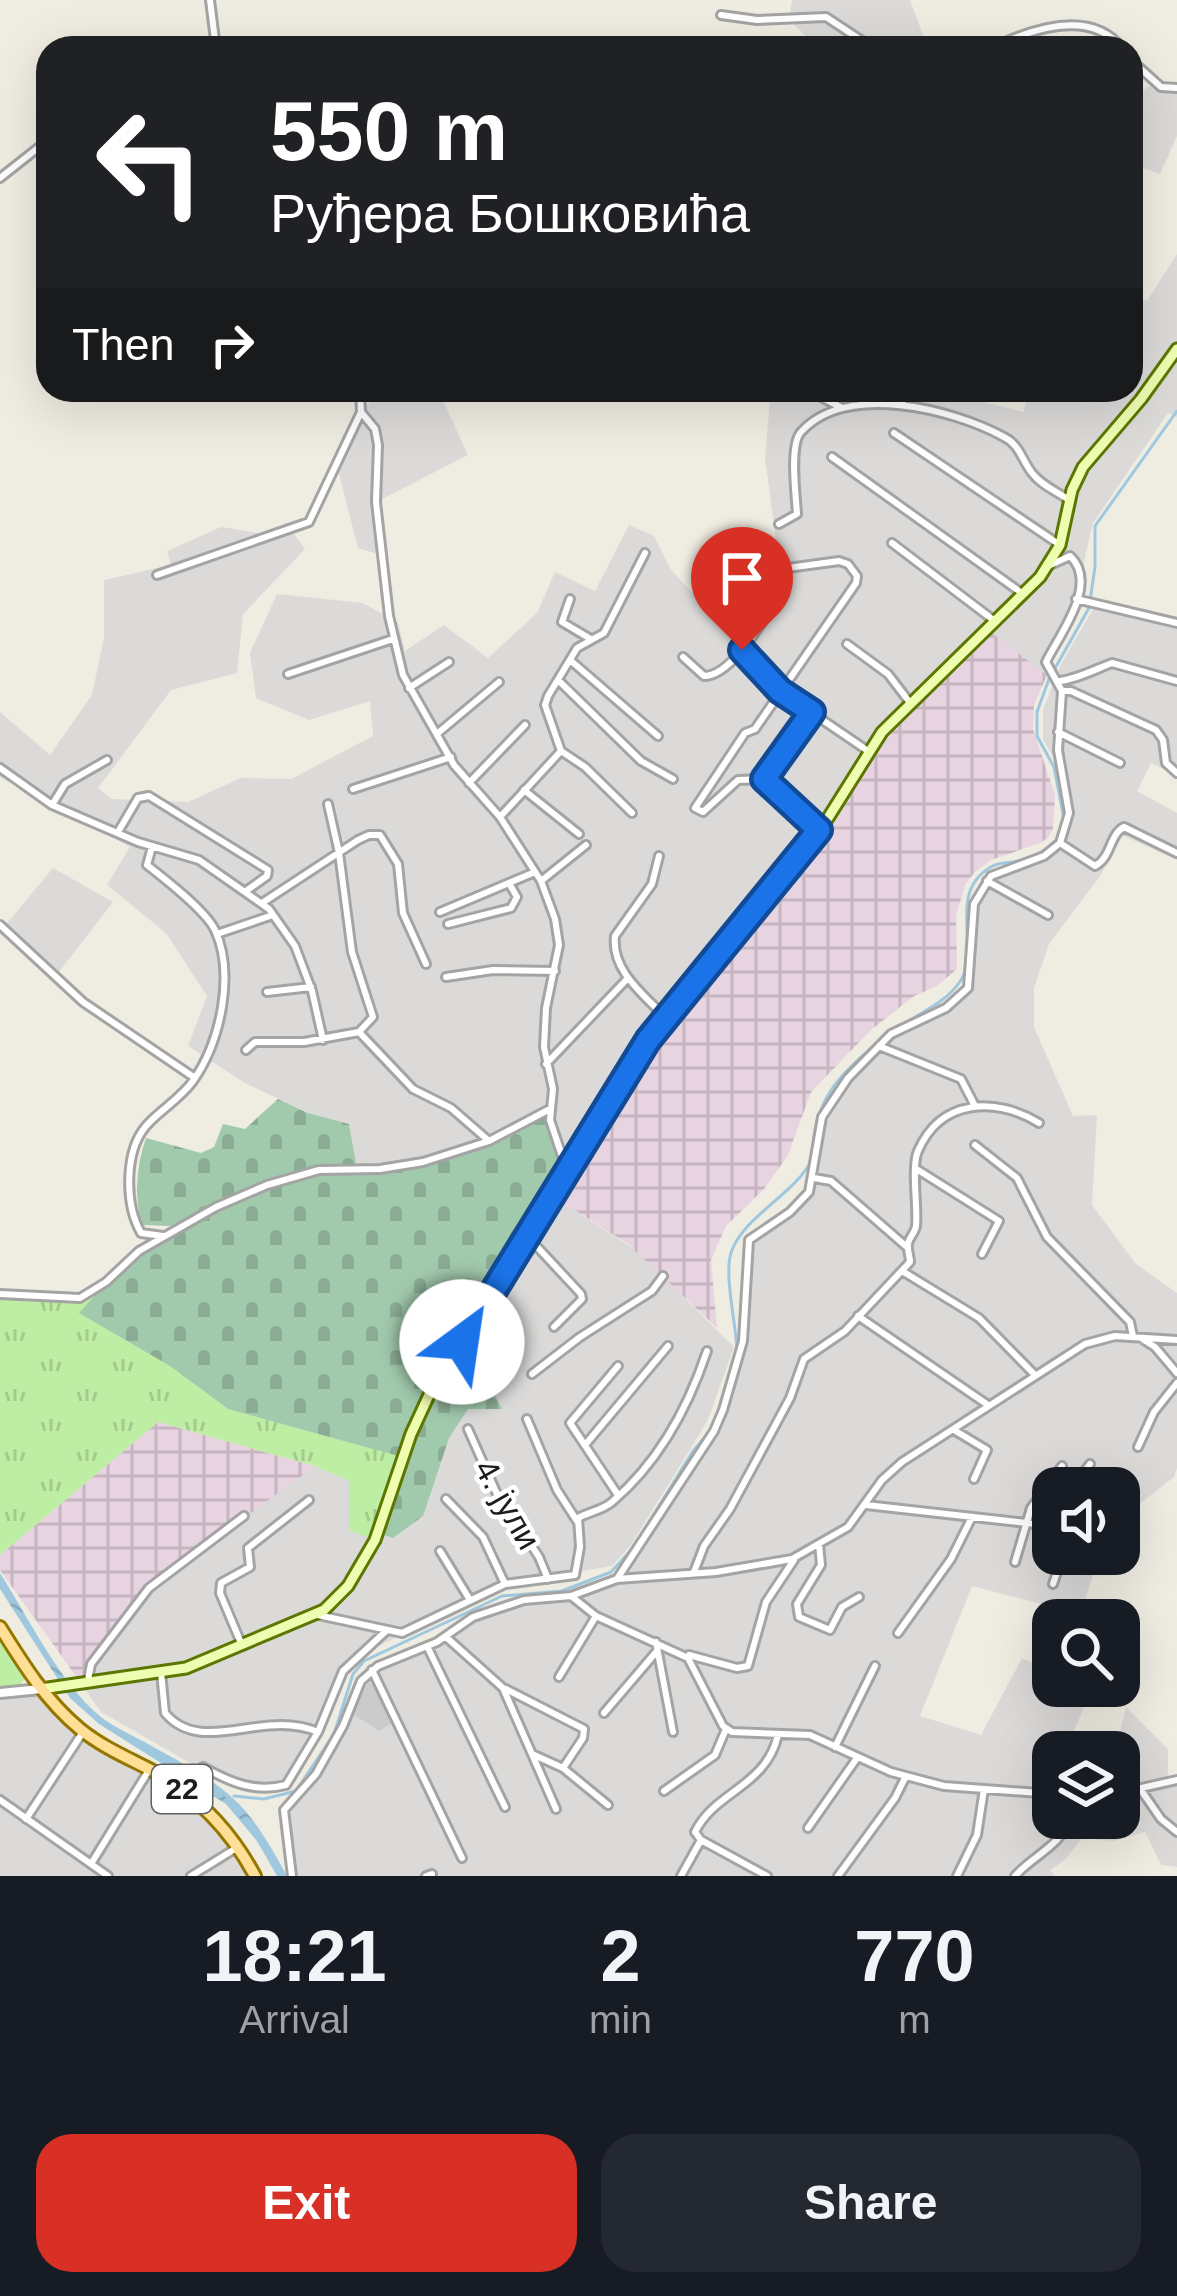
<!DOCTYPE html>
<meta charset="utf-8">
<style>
:root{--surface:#171b24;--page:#242831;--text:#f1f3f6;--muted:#9ea1a6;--accent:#d93025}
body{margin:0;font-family:Helvetica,sans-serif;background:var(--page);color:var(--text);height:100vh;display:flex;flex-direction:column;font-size:45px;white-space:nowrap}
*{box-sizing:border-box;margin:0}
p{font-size:39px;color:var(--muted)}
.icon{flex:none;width:66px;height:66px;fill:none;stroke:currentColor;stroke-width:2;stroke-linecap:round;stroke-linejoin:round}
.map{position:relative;height:1876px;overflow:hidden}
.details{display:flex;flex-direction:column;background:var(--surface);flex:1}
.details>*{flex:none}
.guide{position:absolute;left:36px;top:36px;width:1107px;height:366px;border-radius:36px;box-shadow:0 12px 48px #0002;background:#202124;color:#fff;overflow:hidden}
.controls{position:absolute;left:1032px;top:1467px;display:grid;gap:24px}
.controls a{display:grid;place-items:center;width:108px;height:108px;border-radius:24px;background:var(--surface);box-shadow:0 12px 48px #0002;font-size:60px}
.pin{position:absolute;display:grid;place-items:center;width:102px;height:102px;color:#fff;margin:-123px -51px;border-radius:50% 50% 50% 0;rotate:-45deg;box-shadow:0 0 12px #0007}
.pin .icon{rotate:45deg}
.me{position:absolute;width:132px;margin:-66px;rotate:31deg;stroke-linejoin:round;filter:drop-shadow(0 0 9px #0008)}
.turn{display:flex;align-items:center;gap:42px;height:252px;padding:0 36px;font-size:54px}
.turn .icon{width:156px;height:156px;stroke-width:2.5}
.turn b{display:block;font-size:84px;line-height:102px}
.then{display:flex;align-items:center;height:114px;padding:0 36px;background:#0003;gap:24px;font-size:45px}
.eta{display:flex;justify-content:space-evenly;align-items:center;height:204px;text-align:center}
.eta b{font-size:72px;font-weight:600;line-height:84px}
.action{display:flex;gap:24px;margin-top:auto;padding:24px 36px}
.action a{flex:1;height:138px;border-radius:36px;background:var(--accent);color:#fff;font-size:48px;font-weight:600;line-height:138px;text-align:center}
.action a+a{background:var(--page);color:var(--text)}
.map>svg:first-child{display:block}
.residential{fill:#dbdad9}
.industrial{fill:url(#industrial-grid)}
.religious{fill:#cbcbcb}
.grass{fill:url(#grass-tufts)}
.cemetery{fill:url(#cemetery-stones)}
.water{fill:url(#water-ripples)}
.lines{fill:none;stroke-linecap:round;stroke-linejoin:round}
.stream{stroke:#9fc8df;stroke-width:3}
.minor-casing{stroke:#a4a4a4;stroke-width:12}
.tertiary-casing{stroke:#a4a4a4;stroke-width:14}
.secondary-casing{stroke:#5b7700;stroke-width:15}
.primary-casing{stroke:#957700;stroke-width:16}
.minor{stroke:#fff;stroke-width:6}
.tertiary{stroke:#fff;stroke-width:8}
.secondary{stroke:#effdb1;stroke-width:9}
.primary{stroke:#ffdf96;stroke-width:10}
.route-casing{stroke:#114b97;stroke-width:30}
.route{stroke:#1a73e8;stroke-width:21}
.labels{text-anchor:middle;stroke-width:9;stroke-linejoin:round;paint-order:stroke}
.shield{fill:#fff;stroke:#616161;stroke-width:3}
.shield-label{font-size:30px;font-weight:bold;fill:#1d1d1d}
.street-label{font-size:33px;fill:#1d1d1d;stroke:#fff}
</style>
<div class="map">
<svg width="1177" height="1876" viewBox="0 0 1177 1876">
<defs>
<pattern id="industrial-grid" width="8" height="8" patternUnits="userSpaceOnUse" patternTransform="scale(3)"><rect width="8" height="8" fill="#e8d3e1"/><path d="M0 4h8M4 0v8" fill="none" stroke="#c7b5c1"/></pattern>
<pattern id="grass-tufts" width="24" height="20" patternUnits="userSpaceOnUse" patternTransform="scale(3)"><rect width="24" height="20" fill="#beeda4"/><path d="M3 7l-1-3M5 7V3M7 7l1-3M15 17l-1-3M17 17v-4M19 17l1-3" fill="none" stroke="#a3cb8d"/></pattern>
<pattern id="cemetery-stones" width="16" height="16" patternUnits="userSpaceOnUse" patternTransform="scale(3)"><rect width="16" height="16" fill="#a1c9ac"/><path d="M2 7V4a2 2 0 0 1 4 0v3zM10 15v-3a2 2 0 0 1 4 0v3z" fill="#8aac94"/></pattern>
<pattern id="water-ripples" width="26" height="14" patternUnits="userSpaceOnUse" patternTransform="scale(3)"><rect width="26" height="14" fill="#9fc8df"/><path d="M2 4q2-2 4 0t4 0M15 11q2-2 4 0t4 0" fill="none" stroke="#88abbf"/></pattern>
</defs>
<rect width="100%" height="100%" fill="#efece2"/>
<path class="residential" d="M 792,0 L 910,0 L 923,35 L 913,48 L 818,48 L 789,20 Z
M 1155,83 L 1177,88 L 1177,136 L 1160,174 L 1131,164 L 1131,101 L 1133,96 Z
M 1177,254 L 1177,417 L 1168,413 L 1093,523 L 1068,627 L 1053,649 L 1047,675 L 987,630 L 843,796 L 566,1168 L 508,1134 L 437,1159 L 357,1170 L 349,1124 L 308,1113 L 245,1083 L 188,1046 L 207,996 L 166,933 L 107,885 L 130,847 L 0,777 L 0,712 L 50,755 L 92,695 L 104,638 L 104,580 L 171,565 L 167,551 L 221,527 L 271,535 L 291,530 L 305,549 L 243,614 L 237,673 L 171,690 L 98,788 L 112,799 L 188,802 L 241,778 L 291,779 L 373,736 L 370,701 L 309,720 L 256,698 L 250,653 L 277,594 L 363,603 L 398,623 L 405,651 L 444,625 L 488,658 L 537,613 L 555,572 L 595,591 L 629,525 L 654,536 L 671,570 L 720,622 L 716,562 L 776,540 L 765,458 L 770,399 L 790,390 L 934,390 L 1024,412 L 1028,390 L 1131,390 L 1131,294 L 1147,301 Z
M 381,390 L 438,390 L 468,455 L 376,502 L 381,555 L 358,548 L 337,466 L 361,412 Z
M 1095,606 L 1177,623 L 1177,775 L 1151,763 L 1137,791 L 1177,813 L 1177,860 L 1122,835 L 1100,876 L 1049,944 L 1034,988 L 1034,1027 L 1073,1116 L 1097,1115 L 1092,1205 L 1136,1264 L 1177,1293 L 1177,1468 L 1174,1477 L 1119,1520 L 1119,1488 L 1053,1488 L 1053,1554 L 1100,1554 L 1080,1614 L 972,1586 L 920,1716 L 981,1735 L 1022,1658 L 1053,1671 L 1053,1686 L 1093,1688 L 1064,1752 L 1053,1752 L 1053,1777 L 1047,1789 L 1053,1790 L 1053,1818 L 1119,1818 L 1119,1752 L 1115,1752 L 1126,1707 L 1168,1749 L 1168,1777 L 1177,1775 L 1177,1867 L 1161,1865 L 1145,1832 L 1113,1841 L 1082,1838 L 1065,1860 L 1050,1870 L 1055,1876 L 292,1876 L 286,1806 L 304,1791 L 329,1753 L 361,1681 L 378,1666 L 423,1651 L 482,1617 L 525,1604 L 561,1600 L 617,1579 L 714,1431 L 740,1357 L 749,1240 L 805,1197 L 822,1117 L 829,1102 L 891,1034 L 937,1013 L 970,982 L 974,904 L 991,876 L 1029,862 L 1060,843 L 1069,819 L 1059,760 L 1054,758 L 1043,740 L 1043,710 L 1061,664 Z
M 53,868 L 113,902 L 55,977 L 3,928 Z
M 551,1195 L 637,1251 L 734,1347 L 708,1420 L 631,1545 L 612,1566 L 505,1584 L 354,1658 L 296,1781 L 287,1789 L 257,1791 L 227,1784 L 101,1712 L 80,1682 L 91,1664 L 149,1588 L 244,1516 L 315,1466 L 349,1481 L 349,1530 Z
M 25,1691 L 40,1697 L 92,1746 L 140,1771 L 195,1807 L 225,1839 L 248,1876 L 0,1876 L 0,1693 Z"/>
<path class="industrial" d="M 988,630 L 1047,675 L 1034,705 L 1033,729 L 1055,795 L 1053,828 L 1048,838 L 1040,843 L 991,860 L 975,872 L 966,883 L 956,915 L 957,969 L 937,986 L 914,996 L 871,1030 L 811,1092 L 788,1155 L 764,1189 L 726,1226 L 711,1260 L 717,1328 L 628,1244 L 551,1195 L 624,1076 L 828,818 L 868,751 Z
M 158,1422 L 315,1466 L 149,1588 L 91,1664 L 88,1680 L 80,1682 L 0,1570 L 0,1555 Z"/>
<path class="religious" d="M 368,1683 L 375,1685 L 394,1722 L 379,1731 L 353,1714 Z"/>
<path class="grass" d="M 106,1282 L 80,1313 L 170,1366 L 228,1409 L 403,1457 L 375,1540 L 349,1530 L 349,1481 L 315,1466 L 158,1422 L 0,1555 L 0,1294 L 74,1299 Z
M 0,1636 L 25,1678 L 20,1685 L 0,1687 Z"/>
<path class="cemetery" d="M 278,1099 L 308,1113 L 349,1124 L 357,1169 C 432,1168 483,1142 548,1110 L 566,1168 L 467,1334 L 493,1363 L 487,1379 L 502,1409 L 468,1409 L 449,1438 L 423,1516 L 393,1538 L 378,1533 L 402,1457 L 228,1409 L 170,1366 L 79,1313 L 123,1264 L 208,1209 L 170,1226 L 141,1225 C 135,1195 136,1167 146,1138 L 201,1153 L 214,1147 L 223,1124 L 245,1129 Z"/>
<path class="water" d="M 0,1573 C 28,1617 61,1685 101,1717 C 115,1728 134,1736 150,1745 C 227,1788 244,1796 287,1876 L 277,1876 L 257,1841 L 226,1804 L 99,1724 L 70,1698 L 0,1589 Z"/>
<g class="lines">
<path class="stream" d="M 1064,819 L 1054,767 L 1037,736 L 1037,712 L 1049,679 L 1089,608 L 1095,567 L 1095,526 L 1177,411
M 893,1031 C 915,1015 946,1004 961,980 C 981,946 946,893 991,867 C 1000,861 1008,864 1018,861 C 1027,860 1036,854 1045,851
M 813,1149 C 814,1099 843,1071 881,1040
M 737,1350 C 736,1324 724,1275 731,1253 C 742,1217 797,1193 812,1159
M 234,1796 L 264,1799 L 296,1791 L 334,1734 L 353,1674 L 364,1661 L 502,1596 L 562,1591 L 611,1572 L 633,1548 L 693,1451 L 712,1429 L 725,1393"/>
<defs>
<path id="minor" d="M 210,0 L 216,48
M 721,15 L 757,20 L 826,17 L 873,48
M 992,48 C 1031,29 1090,8 1122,48
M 1131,60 L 1161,87 L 1177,88
M 0,178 L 48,140
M 808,390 L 842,408
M 888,390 L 903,404
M 361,412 L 375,429 L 378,445 L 376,502 L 389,616 L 403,675 L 454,765 L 500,817 L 541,881 L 555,919 L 559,945 L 546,1008 L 544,1047 L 553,1089 L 550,1120 L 566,1168
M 894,433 L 1060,545
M 832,457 L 1023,594
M 779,524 L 797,514 C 796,496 789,445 801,432 C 846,382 953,409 1004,437 C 1019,444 1022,460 1032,473 C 1041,485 1056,491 1069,500
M 892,543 L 996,622
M 157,575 L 309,522 L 361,412 L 360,390
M 736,575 L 839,561 L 848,564 L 857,576 L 856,583 L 755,729 L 745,733 L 695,808 L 703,812 L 738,780 L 764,779
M 570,599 L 562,622 L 589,638
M 1076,599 L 1177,623
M 847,644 L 888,674 L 911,704
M 742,650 L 780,691 L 868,751
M 683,657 L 704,676 C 733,676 765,616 781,593
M 570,660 L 658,736
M 288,674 L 393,639
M 558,680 L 641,761 L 673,779
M 1060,681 C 1077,679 1096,669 1112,663 L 1177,681
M 409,688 L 449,662
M 1062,691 L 1071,691 L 1156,730 L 1163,740 L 1166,763 L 1177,773
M 812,712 L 764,779 L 819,830
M 1058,732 L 1120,763
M 438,733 L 499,682
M 561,751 L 585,767 L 632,813
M 0,768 L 52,805 L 138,842 L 199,860 L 269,909 L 295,946 L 312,991 L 323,1040
M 469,783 L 525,725
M 353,789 L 451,757
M 524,790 L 579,834
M 328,804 L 339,853 L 352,952 L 373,1017 L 359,1032
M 52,805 L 65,784 L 107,760
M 500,817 L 561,751 L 545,705 L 548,696 L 577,648 L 604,633 L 645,553
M 118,832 L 138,798 L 149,796 L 268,870 L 267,876 L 246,891
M 1060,843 L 1095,866 C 1112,857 1109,835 1124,827 L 1177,853
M 152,847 L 147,865 C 165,879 205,910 215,930 C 235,974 221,1041 193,1081 C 180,1099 160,1110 146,1126 C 124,1152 125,1205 141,1233 L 163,1236
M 659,856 L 652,884 L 615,936 C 611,970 643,994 665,1017
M 541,881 L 586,845
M 987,881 L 1048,915
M 262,903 L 358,840 L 369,835 L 380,835 L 398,864 L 403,913 L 426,964
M 440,912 L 535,872
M 448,924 L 511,908 L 517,897 L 509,883
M 0,925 L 83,1002 L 195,1078
M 217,934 L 273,915
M 446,977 L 493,970 L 555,971
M 267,992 L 311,987
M 879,1046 L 961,1079 L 975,1106
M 246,1050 L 255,1042 L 304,1042 L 359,1032 L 413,1089 L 451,1108 L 489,1141 L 548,1110
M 546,1064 L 628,978
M 975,1145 L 1017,1178 L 1047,1237 L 1130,1322 L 1133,1336
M 918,1170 L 999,1221 L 982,1254
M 814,1178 L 831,1181 L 908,1248
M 528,1237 L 581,1294 L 582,1299 L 554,1327
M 902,1271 L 979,1318 L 1034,1374
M 0,1294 L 80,1298 L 106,1282 L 139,1251 L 216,1207 L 267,1185 L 319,1170 L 380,1169 L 423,1162 L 489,1141
M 858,1316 L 988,1405
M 1141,1338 L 1155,1347 L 1177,1373
M 532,1374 L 580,1337 L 652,1291 L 663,1276
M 527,1419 L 557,1490 L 577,1521
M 468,1429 L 496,1492 L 539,1557 L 548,1579
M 954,1430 L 987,1450 L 974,1479
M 585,1445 L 668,1346
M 1138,1447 L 1154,1412 L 1177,1383
M 1072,1488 L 1090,1464
M 618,1495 L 570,1423 L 618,1366
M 446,1499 L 483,1537 L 505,1584
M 866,1505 L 1053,1526
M 819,1544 L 821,1565 L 797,1604 L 799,1617 L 830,1630 L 842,1607 L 859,1597
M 440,1551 L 470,1600
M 1015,1562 L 1031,1508 L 1062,1466
M 694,1572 L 704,1546 L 730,1509 L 790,1398 L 804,1359 L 845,1331 L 910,1262 C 910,1256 907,1250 908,1244 C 909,1237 915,1233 916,1226 C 918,1207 911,1167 918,1151 C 941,1098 996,1097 1039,1123
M 617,1579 L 714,1431 L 723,1410 L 743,1341 L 749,1240 L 790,1212 L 809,1192 L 822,1117 L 848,1078 L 891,1034 L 946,1008 L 968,988 L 974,904 L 991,876 L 1044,856 L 1060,843 L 1069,813 L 1058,750 L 1062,691 L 1046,662 C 1059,635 1100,584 1070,556 L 1048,566
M 1053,1584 L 1063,1554
M 571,1596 L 596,1616 L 688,1658 L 723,1726 L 732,1732 L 810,1735 L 891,1772 L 944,1786 L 1053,1794
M 318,1615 L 402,1633 L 505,1584 L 575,1575 L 580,1547 L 578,1518 C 589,1512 603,1510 612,1502 C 659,1462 688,1408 707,1351
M 898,1633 L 951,1559 L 972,1517
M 446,1637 L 503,1688 L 556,1809
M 656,1642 L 673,1732
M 241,1643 L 220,1593 L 221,1583 L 250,1567 L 248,1548 L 309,1500
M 427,1646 L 505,1807
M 689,1655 L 737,1668 L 748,1666 L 766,1602 L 794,1560
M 372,1670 L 462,1858
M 161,1672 L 165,1713 C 202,1757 263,1708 318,1732
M 559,1677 L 596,1616
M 88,1680 L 91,1664 L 149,1588 L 244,1516
M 506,1689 L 584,1729 L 583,1738 L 563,1768
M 604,1713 L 657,1651
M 835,1747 L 875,1666
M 532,1754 L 563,1768 L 608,1805
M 203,1767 C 230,1782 254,1793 286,1785 L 318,1732 L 343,1671 L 386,1631
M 1141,1790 L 1161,1819 L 1177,1832
M 664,1791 L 715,1755 L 726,1729
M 1119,1793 L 1177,1780
M 0,1800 L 108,1876
M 26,1819 L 83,1732
M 808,1828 L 857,1758
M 91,1864 L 149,1770
M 191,1876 L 238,1847
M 292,1876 L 284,1810 L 316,1774 L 343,1726 L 361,1681 L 378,1666 L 437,1642 L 473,1617 L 524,1600 L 571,1596 L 617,1579 L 716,1572 L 792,1559 L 848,1527 L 882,1480 L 902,1462 L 1085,1344 L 1115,1336 L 1177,1340
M 426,1876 L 432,1874
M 681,1876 L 701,1840
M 767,1876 L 701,1840 L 695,1832 C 715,1791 766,1787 778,1735
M 838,1876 L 895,1798 L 906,1776
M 957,1876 L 977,1835 L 984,1789
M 1015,1876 C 1034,1855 1061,1846 1070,1818"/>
<path id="tertiary" d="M 0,1693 L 41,1689"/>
<path id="secondary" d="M 41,1689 L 186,1668 L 324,1610 L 348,1586 L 375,1540 L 411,1434 L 429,1395 L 648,1040 L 828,818 L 882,732 L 1040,577 L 1060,545 L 1072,490 L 1083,467 L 1141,399 L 1177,349"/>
<path id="primary" d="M 0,1627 C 23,1664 46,1701 80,1729 C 102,1747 128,1758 153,1771 C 198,1796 231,1831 255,1876"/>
</defs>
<use href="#minor" class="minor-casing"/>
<use href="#tertiary" class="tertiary-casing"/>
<use href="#secondary" class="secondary-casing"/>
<use href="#primary" class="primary-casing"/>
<use href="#minor" class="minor"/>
<use href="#tertiary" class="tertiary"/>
<use href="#secondary" class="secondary"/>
<use href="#primary" class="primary"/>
</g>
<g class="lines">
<defs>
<path id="route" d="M 462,1342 L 648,1040 L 819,830 L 764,779 L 812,712 L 780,691 L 742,650"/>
</defs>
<use href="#route" class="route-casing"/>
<use href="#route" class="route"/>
</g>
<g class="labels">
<rect class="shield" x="152" y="1765" width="60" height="48" rx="9"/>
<g class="shield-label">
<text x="182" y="1799">22</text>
</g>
<g class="street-label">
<text transform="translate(508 1504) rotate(60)" y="12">4. јули</text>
</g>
</g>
</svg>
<div class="controls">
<a><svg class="icon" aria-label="sound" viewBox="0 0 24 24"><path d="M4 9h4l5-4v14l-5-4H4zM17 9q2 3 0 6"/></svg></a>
<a><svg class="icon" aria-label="search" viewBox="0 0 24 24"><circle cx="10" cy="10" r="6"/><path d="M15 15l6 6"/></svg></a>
<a><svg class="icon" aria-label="layers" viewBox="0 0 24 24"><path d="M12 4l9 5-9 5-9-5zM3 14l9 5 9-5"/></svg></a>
</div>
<div class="pin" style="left:742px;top:650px;background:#d93025"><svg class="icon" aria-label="arrive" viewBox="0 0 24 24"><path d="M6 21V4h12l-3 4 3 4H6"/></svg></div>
<svg class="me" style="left:462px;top:1342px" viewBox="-20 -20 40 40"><circle r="19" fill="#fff"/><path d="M0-13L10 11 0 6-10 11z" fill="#1a73e8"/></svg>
<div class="guide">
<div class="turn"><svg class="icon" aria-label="left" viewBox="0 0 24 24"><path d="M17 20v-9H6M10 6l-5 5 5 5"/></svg><div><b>550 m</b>Руђера Бошковића</div></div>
<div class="then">Then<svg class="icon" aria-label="right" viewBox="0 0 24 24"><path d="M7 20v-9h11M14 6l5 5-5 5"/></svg></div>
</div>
</div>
<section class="details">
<div class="eta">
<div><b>18:21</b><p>Arrival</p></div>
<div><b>2</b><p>min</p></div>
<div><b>770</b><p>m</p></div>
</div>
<div class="action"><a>Exit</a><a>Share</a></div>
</section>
